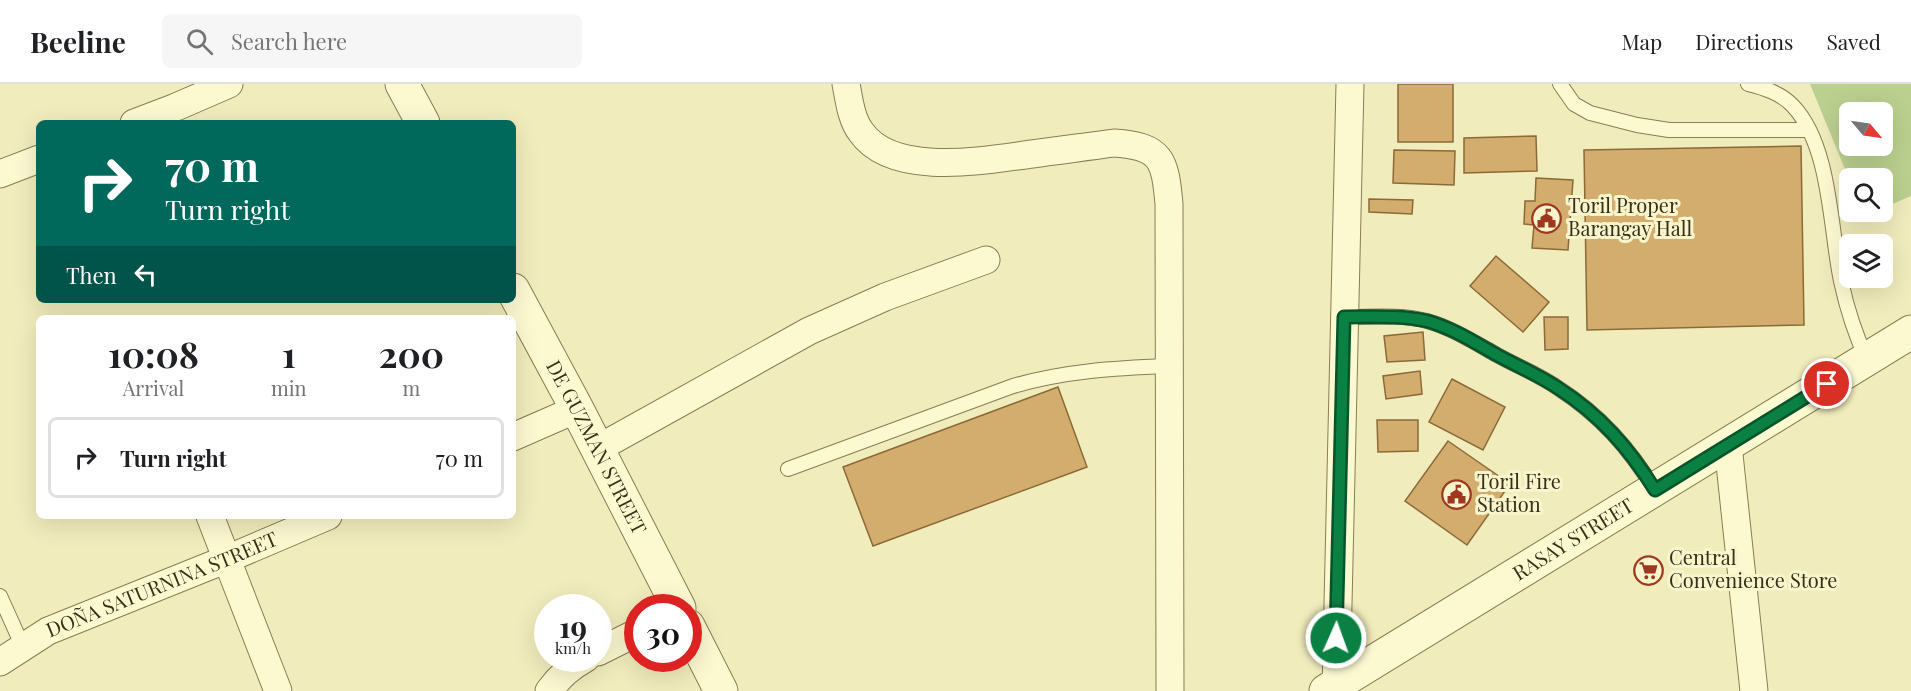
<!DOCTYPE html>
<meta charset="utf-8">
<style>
:root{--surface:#fff;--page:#f6f6f6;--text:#202124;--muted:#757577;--line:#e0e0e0}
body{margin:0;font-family:"Playfair Display",serif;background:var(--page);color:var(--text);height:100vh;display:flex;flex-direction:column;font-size:22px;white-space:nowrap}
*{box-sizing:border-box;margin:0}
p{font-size:20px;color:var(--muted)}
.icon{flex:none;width:33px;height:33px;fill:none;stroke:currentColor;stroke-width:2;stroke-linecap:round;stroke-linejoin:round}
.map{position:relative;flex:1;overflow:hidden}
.details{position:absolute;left:36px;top:231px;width:480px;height:204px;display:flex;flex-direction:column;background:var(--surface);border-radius:9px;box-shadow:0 6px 24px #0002}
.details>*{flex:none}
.hud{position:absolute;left:36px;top:36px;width:480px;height:183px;border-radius:9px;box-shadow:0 6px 24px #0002;background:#00695c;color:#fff;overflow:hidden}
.needle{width:39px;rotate:119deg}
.fabs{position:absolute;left:1839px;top:18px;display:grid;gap:12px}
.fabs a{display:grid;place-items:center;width:54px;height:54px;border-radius:9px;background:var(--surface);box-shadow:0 6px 24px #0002;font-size:30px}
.speed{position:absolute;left:534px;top:510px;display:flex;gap:12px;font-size:30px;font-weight:700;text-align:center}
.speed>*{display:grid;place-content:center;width:78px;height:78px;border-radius:50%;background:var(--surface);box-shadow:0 6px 24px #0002;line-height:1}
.speed small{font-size:15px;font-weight:400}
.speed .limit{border:9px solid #d22;background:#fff;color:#111}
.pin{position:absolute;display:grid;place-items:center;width:51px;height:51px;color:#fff;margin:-26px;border:3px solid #fff;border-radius:50%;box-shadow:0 2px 6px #0007}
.me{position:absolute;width:66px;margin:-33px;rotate:2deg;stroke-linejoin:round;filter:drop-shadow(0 0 4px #0008)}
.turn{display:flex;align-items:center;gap:21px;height:126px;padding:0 30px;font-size:27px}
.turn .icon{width:78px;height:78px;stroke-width:2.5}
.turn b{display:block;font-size:42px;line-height:51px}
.then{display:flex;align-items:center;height:57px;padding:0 30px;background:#0003;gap:12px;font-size:22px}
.eta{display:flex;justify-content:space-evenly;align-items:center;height:102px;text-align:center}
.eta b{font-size:36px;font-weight:700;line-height:42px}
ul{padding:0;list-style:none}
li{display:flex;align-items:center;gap:18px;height:81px;margin:0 12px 9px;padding:0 18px;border:3px solid var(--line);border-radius:9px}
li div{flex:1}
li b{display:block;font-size:22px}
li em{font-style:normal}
header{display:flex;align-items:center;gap:36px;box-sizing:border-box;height:84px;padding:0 30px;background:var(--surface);border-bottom:2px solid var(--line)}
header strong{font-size:28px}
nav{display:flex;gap:33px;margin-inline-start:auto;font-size:21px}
.search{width:420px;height:54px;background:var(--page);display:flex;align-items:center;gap:15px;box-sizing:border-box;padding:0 21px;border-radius:9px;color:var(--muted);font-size:22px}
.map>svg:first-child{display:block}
.green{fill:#bbd08f;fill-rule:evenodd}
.building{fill:#d3ad6e;stroke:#8b6a38;stroke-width:1.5}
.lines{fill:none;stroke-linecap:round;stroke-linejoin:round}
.service-casing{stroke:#8a7c54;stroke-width:16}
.minor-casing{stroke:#8a7c54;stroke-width:29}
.tertiary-casing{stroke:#8a7c54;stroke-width:35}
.service{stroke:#fcf8d0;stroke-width:14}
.minor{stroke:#fcf8d0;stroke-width:27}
.tertiary{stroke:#fcf8d0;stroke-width:33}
.route-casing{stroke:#07532c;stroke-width:15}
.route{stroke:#0b8043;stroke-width:10}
.labels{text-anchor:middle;stroke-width:6;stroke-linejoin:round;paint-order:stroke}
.poi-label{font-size:20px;fill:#382f1a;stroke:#f8f5cc;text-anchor:start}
.street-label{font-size:20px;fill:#382f1a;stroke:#f8f5cc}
</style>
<header>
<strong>Beeline</strong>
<div class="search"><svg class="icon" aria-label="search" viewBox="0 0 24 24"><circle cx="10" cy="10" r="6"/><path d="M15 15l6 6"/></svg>Search here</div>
<nav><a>Map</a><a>Directions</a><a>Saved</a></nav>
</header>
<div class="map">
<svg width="1911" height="607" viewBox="0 0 1911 607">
<rect width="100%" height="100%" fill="#f1ecbc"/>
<path class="green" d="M 1810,0 L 1911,0 L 1911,112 L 1883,124 L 1882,94 L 1849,95 ZM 1850,28 L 1882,28 L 1882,62 L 1850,62 Z"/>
<path class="building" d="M 1398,0 L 1453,0 L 1453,58 L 1398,58 Z
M 1536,52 L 1537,87 L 1464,89 L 1464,54 Z
M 1801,62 L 1804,241 L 1587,246 L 1584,66 Z
M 1394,66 L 1455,67 L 1454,101 L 1393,99 Z
M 1536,94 L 1573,96 L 1568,166 L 1532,164 L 1534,141 L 1524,140 L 1525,117 L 1535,117 Z
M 1369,115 L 1413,116 L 1412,130 L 1369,128 Z
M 1496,172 L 1549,218 L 1523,248 L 1470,202 Z
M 1544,233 L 1568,233 L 1568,265 L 1545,266 Z
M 1423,248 L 1425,276 L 1387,278 L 1384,252 Z
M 1420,287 L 1422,310 L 1386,315 L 1383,292 Z
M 1452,295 L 1505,323 L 1483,366 L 1429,338 Z
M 1058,303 L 1087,383 L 873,462 L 843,383 Z
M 1377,336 L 1418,336 L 1418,367 L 1378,368 Z
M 1448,357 L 1510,400 L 1467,461 L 1405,417 Z"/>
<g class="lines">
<defs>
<path id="service" d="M 1560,0 L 1574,20 L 1590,29 L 1637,41 L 1669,46 L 1809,46
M 1748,0 C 1764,4 1781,9 1793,22 C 1831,62 1830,145 1841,197 C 1847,225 1855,250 1867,276
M 1345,233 C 1372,233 1400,230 1427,237 C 1452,244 1474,258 1497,271 C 1517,282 1539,291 1558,304 C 1600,331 1629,364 1655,406
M 788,385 L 1013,302 C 1065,287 1115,284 1168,282
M 0,512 L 23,563"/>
<g id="minor">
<path d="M 846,0 C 849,15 851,35 861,48 C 893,94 986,76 1032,70 C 1059,66 1087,63 1114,59 C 1162,62 1165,76 1169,120 L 1170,607"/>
<path d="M 134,39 L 176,23 L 229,0"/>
<path d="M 0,90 L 39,75"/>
<path d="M 513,353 L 577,325"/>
<path d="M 1728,361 L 1754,607"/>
<path d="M 597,365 L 809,247 L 885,213 L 986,176"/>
<path d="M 210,432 L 278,607"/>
<path d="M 598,568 L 638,548"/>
<path id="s1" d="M 0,578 L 48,547 L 227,475 L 328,432"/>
<path d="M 549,607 C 560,592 570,583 586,574"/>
<path d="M 1336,607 L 1350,0"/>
</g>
<g id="tertiary">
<path d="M 402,0 L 423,39"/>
<path id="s2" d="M 513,206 L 577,325 L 679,524"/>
<path d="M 688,542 L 721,607"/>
<path id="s3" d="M 1326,607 L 1911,248"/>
</g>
</defs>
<use href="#service" class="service-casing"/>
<use href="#minor" class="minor-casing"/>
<use href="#tertiary" class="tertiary-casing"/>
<use href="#service" class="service"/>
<use href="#minor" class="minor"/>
<use href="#tertiary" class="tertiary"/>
</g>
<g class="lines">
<defs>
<path id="route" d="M 1336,554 L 1344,233 C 1372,233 1400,231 1427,237 C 1452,244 1474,258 1497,271 C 1517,282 1539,291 1558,304 C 1600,331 1629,364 1655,406 L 1827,300"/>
</defs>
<use href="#route" class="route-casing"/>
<use href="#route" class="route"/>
</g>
<defs>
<symbol id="civic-ring" viewBox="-11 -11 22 22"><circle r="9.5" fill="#f8f5cc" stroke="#9e391f" stroke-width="1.5"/><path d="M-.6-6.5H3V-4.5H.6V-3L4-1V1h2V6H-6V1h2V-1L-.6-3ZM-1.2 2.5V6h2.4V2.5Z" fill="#9e391f"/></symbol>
<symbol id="supermarket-ring" viewBox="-11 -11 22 22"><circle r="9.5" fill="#f8f5cc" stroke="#9e391f" stroke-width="1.5"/><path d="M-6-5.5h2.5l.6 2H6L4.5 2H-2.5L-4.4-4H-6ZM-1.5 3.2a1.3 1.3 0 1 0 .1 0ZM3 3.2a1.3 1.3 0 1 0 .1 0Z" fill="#9e391f"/></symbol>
</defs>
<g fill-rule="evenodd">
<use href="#civic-ring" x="1530" y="118" width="33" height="33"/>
<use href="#civic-ring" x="1440" y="394" width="33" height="33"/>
<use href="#supermarket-ring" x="1632" y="470" width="33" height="33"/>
</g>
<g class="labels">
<g class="poi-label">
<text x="1568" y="129">Toril Proper<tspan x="1568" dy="23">Barangay Hall</tspan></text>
<text x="1477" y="405">Toril Fire<tspan x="1477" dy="23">Station</tspan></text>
<text x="1669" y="481">Central<tspan x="1669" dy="23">Convenience Store</tspan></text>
</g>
<g class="street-label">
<text dy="7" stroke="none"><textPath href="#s2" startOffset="178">DE GUZMAN STREET</textPath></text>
<text dy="7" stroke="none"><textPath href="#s3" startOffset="290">RASAY STREET</textPath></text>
<text dy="7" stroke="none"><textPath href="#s1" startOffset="180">DOÑA SATURNINA STREET</textPath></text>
</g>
</g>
</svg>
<div class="fabs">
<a><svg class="needle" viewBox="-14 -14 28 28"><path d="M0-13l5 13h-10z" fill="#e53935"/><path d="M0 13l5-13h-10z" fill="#757577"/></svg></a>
<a><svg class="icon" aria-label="search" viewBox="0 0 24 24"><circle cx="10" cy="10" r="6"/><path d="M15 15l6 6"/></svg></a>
<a><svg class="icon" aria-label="layers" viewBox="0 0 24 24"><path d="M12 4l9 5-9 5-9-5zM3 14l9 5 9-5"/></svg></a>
</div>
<div class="speed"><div>19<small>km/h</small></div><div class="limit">30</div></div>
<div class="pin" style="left:1827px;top:300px;background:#d93025"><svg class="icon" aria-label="arrive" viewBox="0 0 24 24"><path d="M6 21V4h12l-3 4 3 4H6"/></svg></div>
<svg class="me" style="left:1336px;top:554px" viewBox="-20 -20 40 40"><circle r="17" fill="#0b8043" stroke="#fff" stroke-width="3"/><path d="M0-11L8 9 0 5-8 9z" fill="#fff"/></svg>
<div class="hud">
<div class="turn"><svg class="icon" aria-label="right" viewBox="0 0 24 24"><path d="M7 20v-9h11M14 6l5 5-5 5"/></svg><div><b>70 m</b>Turn right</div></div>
<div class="then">Then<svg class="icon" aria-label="left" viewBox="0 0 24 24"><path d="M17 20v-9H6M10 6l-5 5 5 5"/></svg></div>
</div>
<section class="details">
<div class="eta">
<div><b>10:08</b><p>Arrival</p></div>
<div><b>1</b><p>min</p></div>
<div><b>200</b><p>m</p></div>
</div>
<ul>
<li><svg class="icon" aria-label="right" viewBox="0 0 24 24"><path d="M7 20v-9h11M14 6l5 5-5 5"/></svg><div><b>Turn right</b></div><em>70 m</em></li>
</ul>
</section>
</div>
